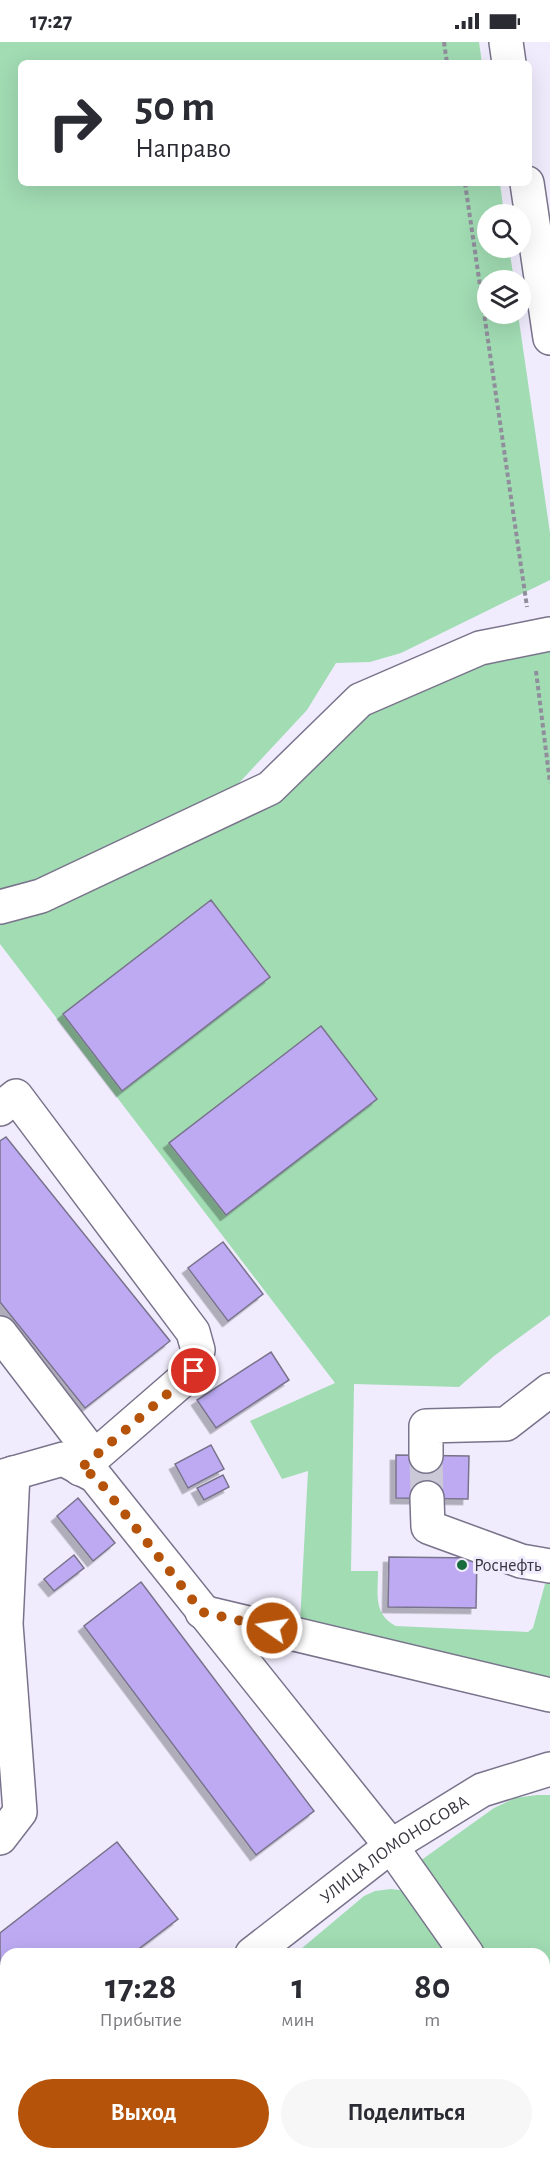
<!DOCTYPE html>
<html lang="ru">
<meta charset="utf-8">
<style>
:root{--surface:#fff;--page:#f7f7f7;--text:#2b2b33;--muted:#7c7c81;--accent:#b45309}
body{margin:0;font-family:"Alegreya Sans",sans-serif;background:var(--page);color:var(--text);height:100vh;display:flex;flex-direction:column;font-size:22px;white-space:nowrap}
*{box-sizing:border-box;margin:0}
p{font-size:20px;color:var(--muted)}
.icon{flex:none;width:33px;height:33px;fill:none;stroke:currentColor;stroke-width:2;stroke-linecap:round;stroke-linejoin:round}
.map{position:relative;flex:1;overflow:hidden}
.side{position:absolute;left:0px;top:1906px;width:550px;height:212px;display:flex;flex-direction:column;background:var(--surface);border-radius:18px 18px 0 0;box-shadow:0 6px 24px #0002}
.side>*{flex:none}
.banner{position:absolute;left:18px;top:18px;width:514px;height:126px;border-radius:9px;box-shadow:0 6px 24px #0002;background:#fff;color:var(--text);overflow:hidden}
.tools{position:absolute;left:477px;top:162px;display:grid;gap:12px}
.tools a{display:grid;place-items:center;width:54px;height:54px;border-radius:50%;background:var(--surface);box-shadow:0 6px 24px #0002;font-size:30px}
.pin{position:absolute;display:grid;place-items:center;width:51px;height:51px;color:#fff;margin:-26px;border:3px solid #fff;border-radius:50%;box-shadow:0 2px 6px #0007}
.me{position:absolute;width:66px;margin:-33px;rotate:283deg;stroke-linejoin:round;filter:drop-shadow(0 0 4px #0008)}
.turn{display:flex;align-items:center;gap:21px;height:126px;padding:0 18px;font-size:27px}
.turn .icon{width:78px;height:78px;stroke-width:2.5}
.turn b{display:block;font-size:42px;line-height:51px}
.eta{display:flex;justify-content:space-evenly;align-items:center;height:102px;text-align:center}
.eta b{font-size:36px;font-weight:700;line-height:42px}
.cta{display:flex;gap:12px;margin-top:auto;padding:12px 18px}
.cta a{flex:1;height:69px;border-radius:36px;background:var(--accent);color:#fff;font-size:24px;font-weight:700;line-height:69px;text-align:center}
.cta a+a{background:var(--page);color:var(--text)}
.status{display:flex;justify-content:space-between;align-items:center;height:42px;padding:0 30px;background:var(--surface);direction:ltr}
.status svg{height:16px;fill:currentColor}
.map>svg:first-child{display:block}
.green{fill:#a1dcb3}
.building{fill:#bdaaf3;stroke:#79738b;stroke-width:1.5;filter:url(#shadow)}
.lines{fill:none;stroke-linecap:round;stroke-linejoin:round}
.minor-tunnel{stroke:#cbc8d7;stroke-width:33;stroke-dasharray:33 16;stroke-linecap:butt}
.minor-casing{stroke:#79738b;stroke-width:36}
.path{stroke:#918e9c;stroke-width:4;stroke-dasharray:4.5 3;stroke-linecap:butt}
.minor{stroke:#fff;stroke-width:33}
.route{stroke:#b45309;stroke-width:10;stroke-dasharray:0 18}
.poi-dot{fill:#196c3d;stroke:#f0ecfd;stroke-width:2}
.labels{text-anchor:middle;stroke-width:6;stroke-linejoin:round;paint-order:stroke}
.poi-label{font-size:18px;fill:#383640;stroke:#f0ecfd;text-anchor:start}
.street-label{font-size:18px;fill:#383640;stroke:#f0ecfd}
</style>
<div class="status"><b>17:27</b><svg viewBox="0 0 49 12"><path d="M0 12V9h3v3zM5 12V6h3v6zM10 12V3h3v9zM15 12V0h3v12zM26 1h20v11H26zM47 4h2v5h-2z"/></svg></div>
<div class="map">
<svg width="550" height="2117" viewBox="0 0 550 2117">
<defs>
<filter id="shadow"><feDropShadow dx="-5.5" dy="5.5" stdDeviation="0" flood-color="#0004"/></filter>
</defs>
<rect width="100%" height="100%" fill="#f0ecfd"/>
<path class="green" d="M 0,0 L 479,0 L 482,21 L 21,21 L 21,141 L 500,141 L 504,172 L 488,172 L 488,206 L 509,206 L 514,238 L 488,238 L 488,272 L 518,272 L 550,491 L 550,538 L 401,611 L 370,620 L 336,621 L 307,668 L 238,742 L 166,791 L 0,855 Z
M 550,605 L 550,1273 L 494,1314 L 459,1345 L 354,1342 L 351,1529 L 378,1529 C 378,1552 373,1572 396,1584 L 528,1590 L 533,1586 L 545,1542 L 550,1542 L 550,1642 L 300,1581 L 308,1429 L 282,1437 L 250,1379 L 335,1341 L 0,902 L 0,873 L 207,777 L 418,622 Z
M 537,1753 L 550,1753 L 550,1995 L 545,1998 L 544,1912 L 482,1912 L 420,1819 L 494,1766 L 515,1756 Z
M 391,1847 L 408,1849 L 448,1912 L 295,1912 L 364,1854 L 375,1849 Z
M 52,2112 L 344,2112 L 335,2117 L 46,2117 Z"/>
<path class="building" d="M 211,858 L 270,935 L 122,1049 L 63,972 Z
M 321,984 L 377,1057 L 226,1173 L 169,1101 Z
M 6,1095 L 170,1299 L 85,1366 L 0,1260 L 0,1099 Z
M 223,1200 L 263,1252 L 228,1279 L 188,1226 Z
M 271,1310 L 289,1338 L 216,1386 L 197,1358 Z
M 211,1403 L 224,1427 L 188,1446 L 175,1422 Z
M 396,1413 L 469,1414 L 468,1457 L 396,1456 Z
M 223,1433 L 229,1445 L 204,1458 L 197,1446 Z
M 78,1456 L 115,1501 L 93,1519 L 57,1474 Z
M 74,1513 L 84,1526 L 54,1549 L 44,1537 Z
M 389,1515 L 477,1516 L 476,1566 L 388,1565 Z
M 141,1540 L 314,1769 L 256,1813 L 84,1584 Z
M 117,1800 L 178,1877 L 132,1912 L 6,1912 L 6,2011 L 0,2016 L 0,1891 Z
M 401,2112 L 429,2112 L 431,2117 L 395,2117 L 394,2114 Z
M 464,2112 L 480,2112 L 480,2117 L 464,2117 Z"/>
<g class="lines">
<path class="minor-tunnel" d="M 426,1414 L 427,1456"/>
<defs>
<g id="minor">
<path d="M 506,0 L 509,21"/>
<path d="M 527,141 L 550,296"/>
<path d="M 0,865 L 41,854 L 270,746 L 360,658 L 480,606 L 550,592"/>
<path d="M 0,1067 L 16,1054 L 193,1290 L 198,1308 L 193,1329 L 80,1427"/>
<path d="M 0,1291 L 94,1414"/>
<path d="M 426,1414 L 426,1384 L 506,1382 L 550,1348"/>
<path d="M 0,1435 L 63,1417 L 95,1434 L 391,1804 L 467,1912"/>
<path d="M 427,1456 L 428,1485 L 521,1519 L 550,1524"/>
<path d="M 202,1570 L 550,1653"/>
<path d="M 0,1796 L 20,1770 L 6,1582 L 13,1431"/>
<path id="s1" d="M 252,1912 L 391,1804 L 482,1748 L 550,1727"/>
<path d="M 544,2023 L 550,2031"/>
<path d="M 0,2109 L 6,2105"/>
</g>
</defs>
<use href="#minor" class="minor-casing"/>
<path class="path" d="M 444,0 L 447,21
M 465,141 L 527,565
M 536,629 L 550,741"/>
<use href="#minor" class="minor"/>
</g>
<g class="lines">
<path class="route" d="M 194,1329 L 80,1427 L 95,1434 L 202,1570 L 272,1586"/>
</g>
<circle class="poi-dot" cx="462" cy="1523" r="6"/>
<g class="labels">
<g class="poi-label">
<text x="474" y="1529">Роснефть</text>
</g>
<g class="street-label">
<text dy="6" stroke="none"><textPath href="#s1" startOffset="177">УЛИЦА ЛОМОНОСОВА</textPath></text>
</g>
</g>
</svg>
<div class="tools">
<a><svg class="icon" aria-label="search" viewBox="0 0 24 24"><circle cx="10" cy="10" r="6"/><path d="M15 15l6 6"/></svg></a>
<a><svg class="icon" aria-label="layers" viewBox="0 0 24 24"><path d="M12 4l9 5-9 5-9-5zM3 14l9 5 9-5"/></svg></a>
</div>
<div class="pin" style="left:194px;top:1329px;background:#d93025"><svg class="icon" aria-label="arrive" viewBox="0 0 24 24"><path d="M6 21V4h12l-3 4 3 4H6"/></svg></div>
<svg class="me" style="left:272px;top:1586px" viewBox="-20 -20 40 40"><circle r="17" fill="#b45309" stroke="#fff" stroke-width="3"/><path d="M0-11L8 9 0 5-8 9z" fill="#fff"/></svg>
<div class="banner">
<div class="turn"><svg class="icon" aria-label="right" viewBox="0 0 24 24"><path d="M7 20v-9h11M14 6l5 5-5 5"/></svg><div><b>50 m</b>Направо</div></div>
</div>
<section class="side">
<div class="eta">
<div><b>17:28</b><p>Прибытие</p></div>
<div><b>1</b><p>мин</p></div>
<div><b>80</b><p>m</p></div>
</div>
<div class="cta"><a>Выход</a><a>Поделиться</a></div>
</section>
</div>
